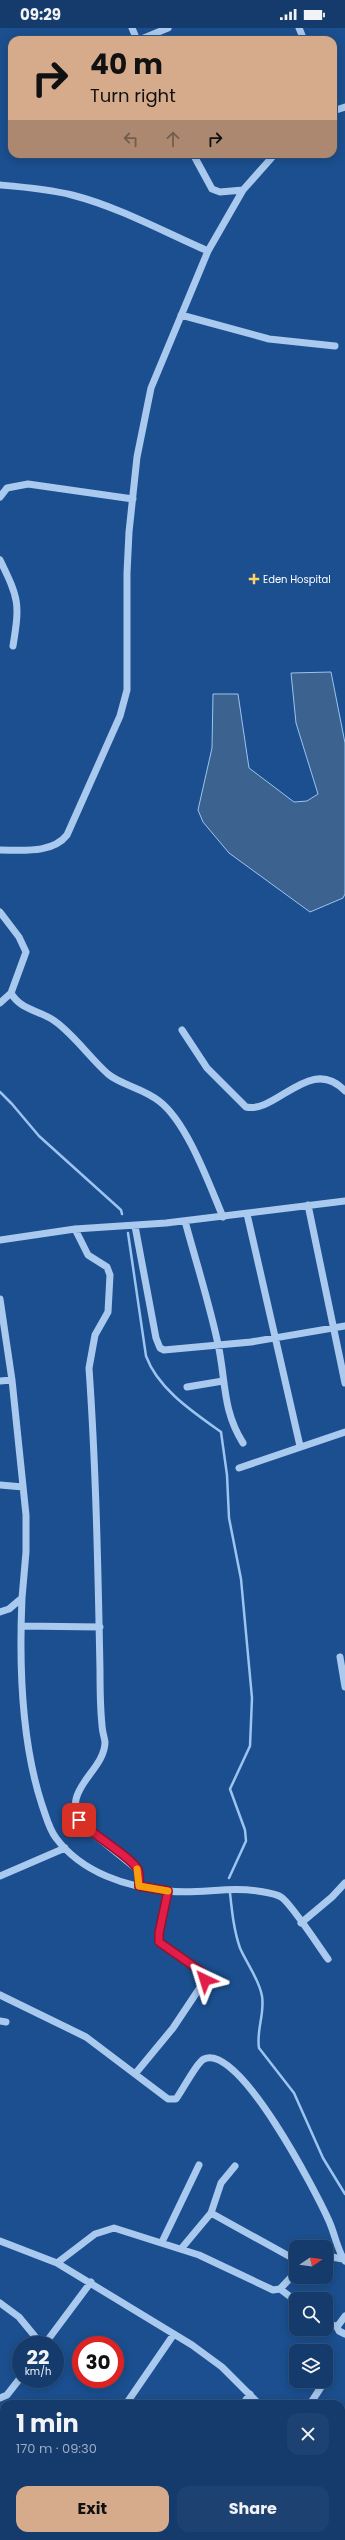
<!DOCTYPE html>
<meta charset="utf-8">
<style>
:root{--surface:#143b6b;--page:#1d4271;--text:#f1f3f6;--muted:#9dadc1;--line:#33557e;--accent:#d6ab8b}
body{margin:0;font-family:Poppins,sans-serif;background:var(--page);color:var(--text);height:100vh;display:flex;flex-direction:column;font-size:15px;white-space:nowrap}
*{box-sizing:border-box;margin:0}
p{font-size:13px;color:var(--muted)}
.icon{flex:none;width:22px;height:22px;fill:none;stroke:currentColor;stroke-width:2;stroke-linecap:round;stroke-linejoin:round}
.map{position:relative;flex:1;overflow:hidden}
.sheet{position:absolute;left:0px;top:2372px;width:345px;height:140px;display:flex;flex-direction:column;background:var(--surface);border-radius:12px 12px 0 0;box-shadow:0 2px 10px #0003,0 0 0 1px var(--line)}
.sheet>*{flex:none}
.hud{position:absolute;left:8px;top:8px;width:329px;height:122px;border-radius:12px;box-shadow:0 2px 10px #0003,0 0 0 1px var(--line);background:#d6ab8b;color:#111;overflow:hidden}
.needle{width:26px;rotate:77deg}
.buttons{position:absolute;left:289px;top:2212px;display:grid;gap:8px}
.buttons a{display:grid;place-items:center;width:44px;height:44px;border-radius:8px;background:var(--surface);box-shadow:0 2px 10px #0003,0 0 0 1px var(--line);font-size:20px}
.speed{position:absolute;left:12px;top:2308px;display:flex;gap:8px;font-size:20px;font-weight:700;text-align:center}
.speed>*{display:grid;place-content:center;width:52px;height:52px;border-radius:50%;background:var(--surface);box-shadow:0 2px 10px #0003,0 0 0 1px var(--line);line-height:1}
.speed small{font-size:10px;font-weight:400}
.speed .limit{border:6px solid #d22;background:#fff;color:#111}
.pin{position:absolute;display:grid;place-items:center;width:34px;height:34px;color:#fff;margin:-17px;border-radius:8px;box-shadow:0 2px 6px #0006}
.me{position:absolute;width:44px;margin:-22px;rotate:319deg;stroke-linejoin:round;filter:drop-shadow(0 0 3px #0008)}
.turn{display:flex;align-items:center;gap:14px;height:84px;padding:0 16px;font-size:18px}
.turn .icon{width:52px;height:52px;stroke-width:2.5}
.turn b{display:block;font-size:28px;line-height:34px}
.lanes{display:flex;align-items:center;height:38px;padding:0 16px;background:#0003;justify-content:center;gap:20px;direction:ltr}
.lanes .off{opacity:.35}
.round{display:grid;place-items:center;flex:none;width:42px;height:42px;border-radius:12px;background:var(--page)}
.overview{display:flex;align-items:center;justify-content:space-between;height:68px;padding:0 16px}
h1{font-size:24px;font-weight:700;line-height:30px}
.cta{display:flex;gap:8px;margin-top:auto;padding:8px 16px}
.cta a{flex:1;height:46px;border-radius:12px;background:var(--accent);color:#111;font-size:16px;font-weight:700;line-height:46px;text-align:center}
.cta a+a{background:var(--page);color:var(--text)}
.status{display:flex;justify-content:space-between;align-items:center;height:28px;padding:0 20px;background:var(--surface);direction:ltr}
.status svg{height:11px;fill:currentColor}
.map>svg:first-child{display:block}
.water{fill:#3c6290;stroke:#9cc4f0}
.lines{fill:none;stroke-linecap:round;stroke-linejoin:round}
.stream{stroke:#9cc4f0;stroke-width:2.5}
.minor{stroke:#a9c9ee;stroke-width:7}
.route-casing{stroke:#92132f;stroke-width:10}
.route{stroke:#e11d48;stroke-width:7}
.slow{stroke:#f59e0b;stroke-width:7}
.poi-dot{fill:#ffd166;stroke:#1b4f8f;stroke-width:1.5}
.labels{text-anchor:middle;stroke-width:4;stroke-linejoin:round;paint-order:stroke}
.poi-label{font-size:10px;fill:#fff;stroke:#1b4f8f;text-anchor:start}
</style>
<div class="status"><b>09:29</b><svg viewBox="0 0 49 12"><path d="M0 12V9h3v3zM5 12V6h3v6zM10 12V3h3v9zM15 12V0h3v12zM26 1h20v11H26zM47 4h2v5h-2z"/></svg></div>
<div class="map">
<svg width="345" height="2512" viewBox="0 0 345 2512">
<rect width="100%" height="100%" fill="#1b4f8f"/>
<path class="water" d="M 331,644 L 345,715 L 345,866 L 343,870 L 310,884 L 229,825 L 203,794 L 198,782 L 212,720 L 213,666 L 238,666 L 249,740 L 294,774 L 307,773 L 318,766 L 296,695 L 291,645 Z"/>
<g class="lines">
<path class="stream" d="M 0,1064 L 12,1076 L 39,1108 L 121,1182 L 122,1186
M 128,1205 L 146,1328 C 158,1361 193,1384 221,1404 L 227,1447 L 229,1490 L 241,1551 L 252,1670 L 250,1718 L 230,1761 L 245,1802 L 246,1813 L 229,1850
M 230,1865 C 232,1884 234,1903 240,1920 C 247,1936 259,1951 262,1968 C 265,1986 256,2002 259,2020 L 294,2065 L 323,2130 L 345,2166"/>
<path class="minor" d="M 132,0 L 137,12
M 299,0 L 304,12
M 139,12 L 168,0
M 333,83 L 345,79
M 193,126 L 212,161 L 220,164 L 243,162
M 0,157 C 24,159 49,161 72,167 C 119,179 164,204 208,223
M 181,287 L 269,311 L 335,318
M 0,469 L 7,460 L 28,456 L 133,471
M 0,532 C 19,571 20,575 13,618
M 0,822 C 22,822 52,826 67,807 L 120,688 L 127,662 L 127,545 L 129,504 L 137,429 L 151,360 L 208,223 L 243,162 L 275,126
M 0,884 L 19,909 L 26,924 L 11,965 L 0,975
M 11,965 C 21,983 41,982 56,994 C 75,1008 90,1030 108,1046 C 121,1057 143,1060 159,1073 C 187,1094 209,1156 223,1189
M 182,1002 L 207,1040 L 246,1079 C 276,1086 311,1026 345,1063
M 308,1177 L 345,1355
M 247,1186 L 300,1418
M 185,1193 C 196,1234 209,1274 218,1316 C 226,1352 222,1382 243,1415
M 135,1198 L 156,1310 L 160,1320 L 164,1322 L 251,1314 L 345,1298
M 75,1201 L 88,1227 L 107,1239 L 110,1247 L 108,1284 L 95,1307 L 89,1340 C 96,1440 98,1541 100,1642 C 100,1660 100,1678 102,1697 C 102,1702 104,1708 105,1714 C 105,1745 54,1764 86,1800 L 138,1842 L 139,1858
M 0,1212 L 75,1201 L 166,1195 L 345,1173
M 0,1271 L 12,1352 L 26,1487 L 26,1524 L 22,1570 L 9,1581 L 0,1584
M 0,1353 L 12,1352
M 187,1359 L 223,1353
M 239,1440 L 345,1404
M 0,1457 L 23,1459
M 22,1570 C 19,1637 21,1713 42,1777 C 46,1788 49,1801 56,1810 C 82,1845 127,1859 168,1863 C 201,1867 229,1857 264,1864 C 270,1865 276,1866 281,1869 C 290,1874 320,1920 328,1931
M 21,1598 L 100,1599
M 340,1629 L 345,1659
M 0,1848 L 65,1820
M 301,1895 L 332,1869 L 345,1855
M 0,1967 L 86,2009 L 168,2071 L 176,2071 C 182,2063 197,2034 204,2031 C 239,2014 317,2166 329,2193 C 335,2206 337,2222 345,2233
M 0,1993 L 6,1994
M 135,2046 L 173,2000 L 205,1952 L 202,1944 L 159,1914 L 159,1905 L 168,1863
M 211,2185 L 296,2232
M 0,2213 L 57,2235 L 192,2317 L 222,2339 L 259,2376
M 162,2214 L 199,2137
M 181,2221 L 211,2185 L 221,2155 L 235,2138
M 326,2228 L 343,2231
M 57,2235 L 95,2206 L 114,2200 L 199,2227 L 273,2262 L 280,2261 L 296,2244
M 280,2261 L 296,2273
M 0,2275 L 19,2289 L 42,2317
M 345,2288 L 337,2299 L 339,2303 L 345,2306
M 326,2294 L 337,2299
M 44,2317 L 91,2254
M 326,2351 L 330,2345
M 0,2370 L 7,2367 L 21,2349
M 126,2376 L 174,2306
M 243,2376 L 250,2366
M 310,2376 L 325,2353
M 0,2477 L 4,2477
M 341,2505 L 345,2511
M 114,2508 L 114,2512
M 132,2508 L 146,2512
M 266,2508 L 271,2512"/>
</g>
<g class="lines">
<defs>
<path id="route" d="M 79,1792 C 91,1806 133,1830 138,1842 C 140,1847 139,1853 139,1858 L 168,1863 L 159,1905 L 159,1914 L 202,1944 L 205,1952"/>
</defs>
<use href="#route" class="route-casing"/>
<use href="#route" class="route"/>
<path class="slow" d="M 137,1841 L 139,1858 L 168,1863"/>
</g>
<path class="poi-dot" d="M252 545h4v4h4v4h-4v4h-4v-4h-4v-4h4z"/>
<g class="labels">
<g class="poi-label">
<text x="263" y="555">Eden Hospital</text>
</g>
</g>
</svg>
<div class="buttons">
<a><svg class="needle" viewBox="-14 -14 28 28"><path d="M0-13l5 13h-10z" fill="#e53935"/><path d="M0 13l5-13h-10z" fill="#9dadc1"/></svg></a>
<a><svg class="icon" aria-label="search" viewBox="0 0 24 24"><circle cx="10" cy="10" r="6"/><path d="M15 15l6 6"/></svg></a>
<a><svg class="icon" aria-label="layers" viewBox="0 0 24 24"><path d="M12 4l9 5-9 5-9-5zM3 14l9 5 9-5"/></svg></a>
</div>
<div class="speed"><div>22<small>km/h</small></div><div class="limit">30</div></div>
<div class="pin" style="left:79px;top:1792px;background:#d93025"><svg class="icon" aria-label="arrive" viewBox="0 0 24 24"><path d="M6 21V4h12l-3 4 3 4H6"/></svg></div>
<svg class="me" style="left:205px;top:1952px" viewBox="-20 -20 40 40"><path d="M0-17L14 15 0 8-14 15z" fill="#e11d48" stroke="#fff" stroke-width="4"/></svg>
<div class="hud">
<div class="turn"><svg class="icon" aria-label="right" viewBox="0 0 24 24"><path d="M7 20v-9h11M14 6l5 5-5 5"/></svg><div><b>40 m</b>Turn right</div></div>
<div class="lanes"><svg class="icon off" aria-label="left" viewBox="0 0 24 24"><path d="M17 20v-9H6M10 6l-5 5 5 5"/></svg><svg class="icon off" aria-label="ahead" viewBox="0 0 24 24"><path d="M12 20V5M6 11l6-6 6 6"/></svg><svg class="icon" aria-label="right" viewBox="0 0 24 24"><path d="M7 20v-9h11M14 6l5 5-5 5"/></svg></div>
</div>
<section class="sheet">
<div class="overview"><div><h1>1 min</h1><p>170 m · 09:30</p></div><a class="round"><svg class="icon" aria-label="close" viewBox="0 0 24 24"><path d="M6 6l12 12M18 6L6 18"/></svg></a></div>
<div class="cta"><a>Exit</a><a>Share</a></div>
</section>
</div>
